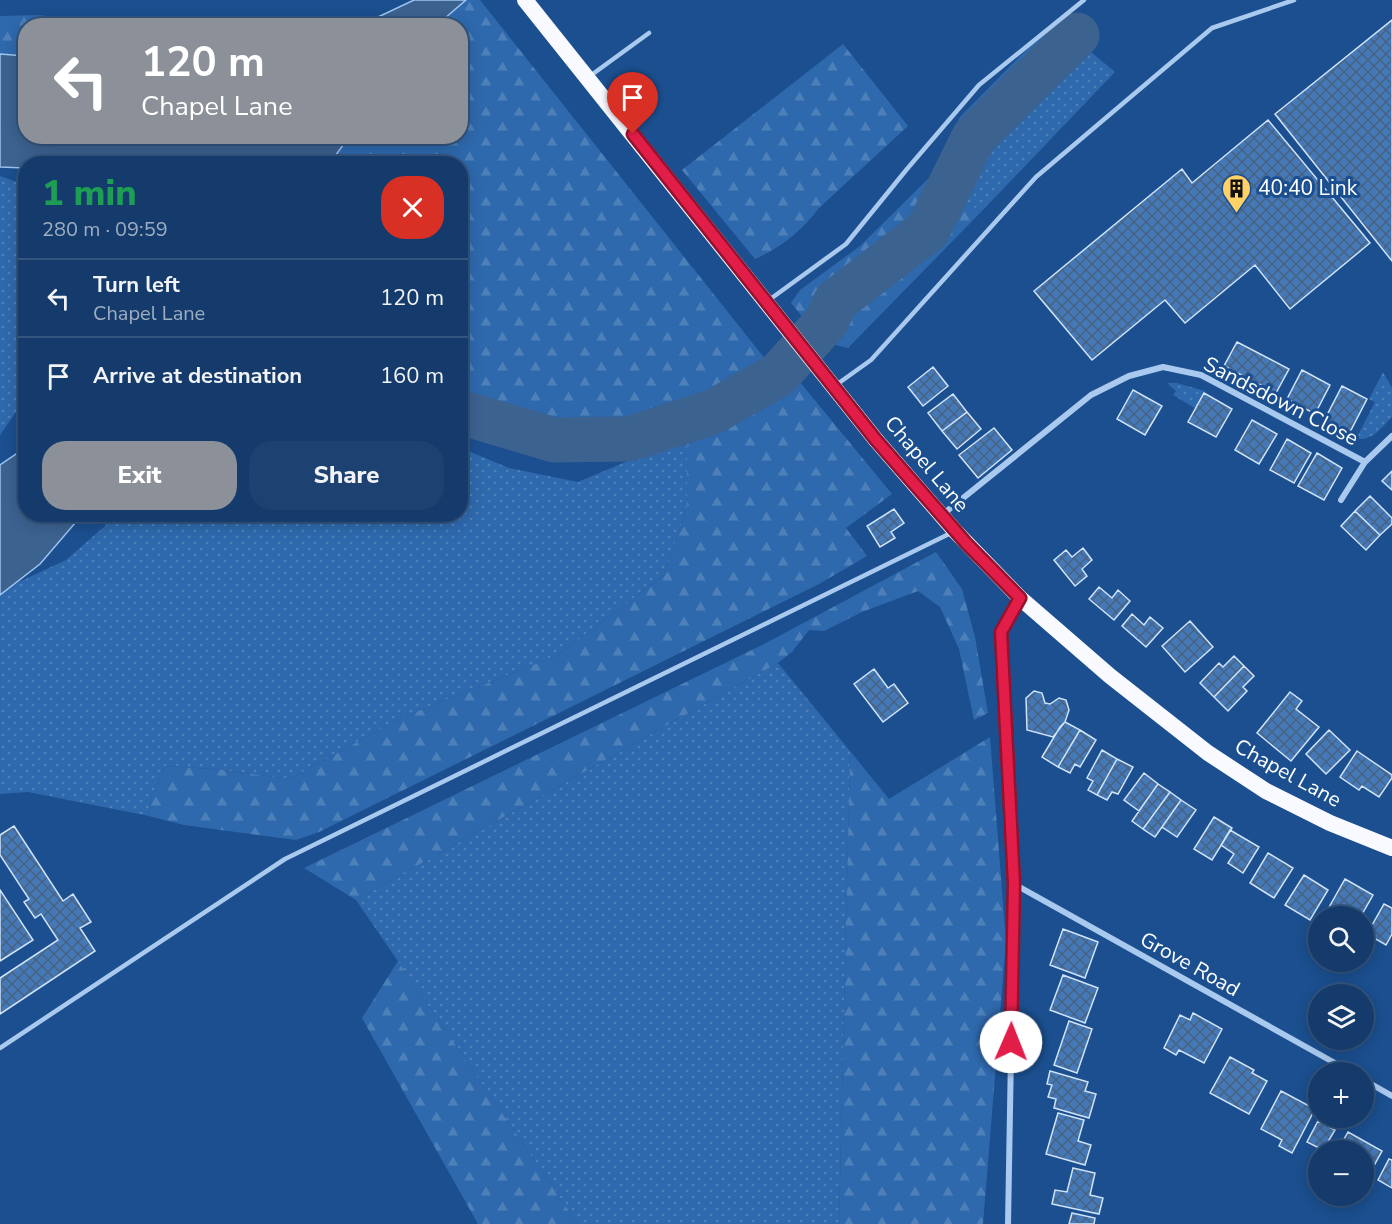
<!DOCTYPE html>
<meta charset="utf-8">
<style>
:root{--surface:#143b6b;--page:#1d4271;--text:#f1f3f6;--muted:#9dadc1;--line:#33557e;--accent:#8c9099}
body{margin:0;font-family:"Nunito Sans",sans-serif;background:var(--page);color:var(--text);height:100vh;display:flex;flex-direction:column;font-size:22px;white-space:nowrap}
*{box-sizing:border-box;margin:0}
p{font-size:20px;color:var(--muted)}
.icon{flex:none;width:33px;height:33px;fill:none;stroke:currentColor;stroke-width:2;stroke-linecap:round;stroke-linejoin:round}
.map{position:relative;flex:1;overflow:hidden}
.drawer{position:absolute;left:18px;top:156px;width:450px;height:366px;display:flex;flex-direction:column;background:var(--surface);border-radius:24px;box-shadow:0 3px 15px #0003,0 0 0 2px var(--line)}
.drawer>*{flex:none}
.banner{position:absolute;left:18px;top:18px;width:450px;height:126px;border-radius:24px;box-shadow:0 3px 15px #0003,0 0 0 2px var(--line);background:#8c9099;color:#fff;overflow:hidden}
.fabs{position:absolute;left:1308px;top:906px;display:grid;gap:12px}
.fabs a{display:grid;place-items:center;width:66px;height:66px;border-radius:50%;background:var(--surface);box-shadow:0 3px 15px #0003,0 0 0 2px var(--line);font-size:30px}
.pin{position:absolute;display:grid;place-items:center;width:51px;height:51px;color:#fff;margin:-62px -26px;border-radius:50% 50% 50% 0;rotate:-45deg;box-shadow:0 0 6px #0007}
.pin .icon{rotate:45deg}
.me{position:absolute;width:66px;margin:-33px;rotate:1deg;stroke-linejoin:round;filter:drop-shadow(0 0 4px #0008)}
.turn{display:flex;align-items:center;gap:21px;height:126px;padding:0 24px;font-size:27px}
.turn .icon{width:78px;height:78px;stroke-width:2.5}
.turn b{display:block;font-size:42px;line-height:51px}
.round{display:grid;place-items:center;flex:none;width:63px;height:63px;border-radius:24px;background:var(--page)}
.head{display:flex;align-items:center;justify-content:space-between;height:102px;padding:0 24px}
h1{font-size:36px;font-weight:800;line-height:45px;color:#1e9e55}
.action{display:flex;gap:12px;margin-top:auto;padding:12px 24px}
.action a{flex:1;height:69px;border-radius:24px;background:var(--accent);color:#fff;font-size:24px;font-weight:800;line-height:69px;text-align:center}
.action a+a{background:var(--page);color:var(--text)}
ul{padding:0;list-style:none}
li{display:flex;align-items:center;gap:18px;height:78px;padding:0 24px;border-top:2px solid var(--line)}
li div{flex:1}
li b{display:block;font-size:22px}
li em{font-style:normal}
.map>svg:first-child{display:block}
.grass{fill:url(#grass-dots)}
.forest{fill:url(#forest-firs)}
.water{fill:#3c6290;stroke:#9cc4f0;stroke-width:1.5}
.lines{fill:none;stroke-linecap:round;stroke-linejoin:round}
.river{stroke:#3c6290;stroke-width:45}
.building{fill:url(#building-cross-hatch);stroke:#cfe3fa;stroke-width:1.5}
.service{stroke:#a9c9ee;stroke-width:4.5}
.minor{stroke:#a9c9ee;stroke-width:6}
.trunk{stroke:#f8faff;stroke-width:16}
.route-casing{stroke:#92132f;stroke-width:15}
.route{stroke:#e11d48;stroke-width:10}
.labels{text-anchor:middle;stroke-width:6;stroke-linejoin:round;paint-order:stroke}
.poi-label{font-size:21px;fill:#fff;stroke:#1b4f8f;text-anchor:start}
.street-label{font-size:21px;fill:#fff;stroke:#1b4f8f}
</style>
<div class="map">
<svg width="1392" height="1224" viewBox="0 0 1392 1224">
<defs>
<pattern id="grass-dots" width="8" height="8" patternUnits="userSpaceOnUse" patternTransform="scale(1.5)"><rect width="8" height="8" fill="#2e69ad"/><path d="M2 2h.1M6 6h.1" fill="none" stroke="#4d80b9" stroke-width="1.8" stroke-linecap="round"/></pattern>
<pattern id="forest-firs" width="22" height="20" patternUnits="userSpaceOnUse" patternTransform="scale(1.5)"><rect width="22" height="20" fill="#2e69ad"/><path d="M5 1l3.5 6h-7zM16 11l3.5 6h-7z" fill="#4d80b9"/></pattern>
<pattern id="building-cross-hatch" width="8" height="8" patternUnits="userSpaceOnUse" patternTransform="scale(1.5)"><rect width="8" height="8" fill="#4478b7"/><path d="M0 0l8 8M0 8l8-8" fill="none" stroke="#486282"/></pattern>
</defs>
<rect width="100%" height="100%" fill="#1b4f8f"/>
<path class="grass" d="M 1057,24 L 1115,72 L 981,212 L 930,177 L 960,117 L 1036,40 Z
M 0,176 L 25,185 L 25,399 L 0,435 Z
M 1383,372 L 1392,388 L 1392,417 C 1381,428 1373,441 1356,439 L 1375,402 L 1369,399 Z
M 1167,383 L 1177,383 L 1205,391 L 1196,409 L 1173,395 L 1176,391 Z
M 687,436 L 687,507 L 664,575 L 558,655 L 401,718 L 290,779 L 215,769 L 165,766 L 151,798 L 149,816 L 28,792 L 0,794 L 0,595 L 19,582 L 66,560 L 105,526 L 112,515 L 460,514 L 461,448 L 509,468 L 578,482 Z
M 778,663 L 850,751 L 839,1224 L 578,1224 L 356,900 Z"/>
<path class="forest" d="M 466,0 L 480,0 L 778,375 L 713,412 L 629,439 L 554,440 L 461,412 L 460,164 L 330,164 L 349,137 L 460,136 L 460,26 L 437,25 Z
M 39,15 L 118,25 L 26,26 L 25,56 L 0,54 L 0,16 Z
M 843,44 L 908,126 L 819,208 C 803,230 779,249 755,259 L 682,170 Z
M 930,177 L 981,212 L 848,348 L 823,342 L 791,303 L 800,290 L 860,246 Z
M 790,370 L 892,494 L 846,528 L 867,556 L 819,584 L 319,832 L 296,840 L 184,825 L 149,816 L 151,798 L 165,766 L 215,769 L 290,779 L 401,718 L 558,655 L 664,575 L 687,507 L 687,436 L 730,411 Z
M 936,552 L 962,589 L 975,637 L 988,713 L 974,720 L 959,649 L 940,607 L 918,591 L 862,612 L 824,631 L 809,630 L 792,652 L 778,663 L 356,900 L 304,868 L 766,643 Z
M 990,737 L 1006,941 L 983,1224 L 839,1224 L 850,751 L 889,799 Z
M 398,961 L 578,1224 L 478,1224 L 362,1018 Z"/>
<path class="water" d="M 414,0 L 466,0 L 437,25 L 361,25 Z
M 0,54 L 25,56 L 26,136 L 349,137 L 330,163 L 26,164 L 25,168 L 0,167 Z
M 25,448 L 26,514 L 82,515 L 40,564 L 0,595 L 0,465 Z"/>
<g class="lines">
<path class="river" d="M 460,412 L 554,440 L 629,439 L 713,412 L 778,375 L 826,322 L 836,301 L 928,230 L 974,137 L 1077,35"/>
</g>
<path class="building" d="M 1392,20 L 1392,261 L 1275,114 Z
M 1268,120 L 1370,243 L 1290,309 L 1255,265 L 1185,323 L 1165,300 L 1092,360 L 1034,291 L 1182,169 L 1192,183 Z
M 1237,342 L 1289,369 L 1276,393 L 1224,366 Z
M 933,367 L 948,386 L 923,406 L 908,387 Z
M 1302,370 L 1330,385 L 1315,414 L 1287,399 Z
M 1342,386 L 1367,399 L 1350,432 L 1325,419 Z
M 1133,390 L 1162,406 L 1145,435 L 1117,419 Z
M 1204,393 L 1232,409 L 1216,437 L 1188,422 Z
M 953,394 L 967,412 L 942,431 L 928,413 Z
M 967,412 L 981,429 L 957,449 L 942,431 Z
M 1252,420 L 1277,434 L 1259,464 L 1235,450 Z
M 994,428 L 1012,450 L 978,478 L 959,455 Z
M 1287,439 L 1311,453 L 1294,483 L 1270,470 Z
M 1317,453 L 1342,468 L 1324,500 L 1298,486 Z
M 1392,471 L 1392,490 L 1382,481 Z
M 1370,496 L 1392,518 L 1392,524 L 1380,535 L 1355,511 Z
M 894,509 L 904,523 L 891,532 L 895,538 L 880,547 L 867,526 Z
M 1355,511 L 1380,535 L 1366,550 L 1341,526 Z
M 1083,548 L 1092,560 L 1082,569 L 1087,576 L 1075,586 L 1054,560 L 1066,550 L 1072,557 Z
M 1099,587 L 1112,598 L 1118,590 L 1130,601 L 1114,620 L 1089,599 Z
M 1132,614 L 1144,625 L 1150,617 L 1163,628 L 1146,647 L 1122,626 Z
M 1190,621 L 1213,647 L 1185,672 L 1162,646 Z
M 1234,656 L 1244,666 L 1214,697 L 1200,683 L 1219,663 L 1223,667 Z
M 1244,666 L 1254,676 L 1243,687 L 1247,691 L 1228,711 L 1214,697 Z
M 874,669 L 888,688 L 894,684 L 908,703 L 883,722 L 854,684 Z
M 1034,691 L 1042,693 L 1045,703 L 1050,704 L 1059,698 L 1066,700 L 1069,710 L 1065,722 L 1053,737 L 1027,730 L 1026,698 Z
M 1290,692 L 1302,701 L 1296,709 L 1319,727 L 1291,761 L 1257,733 Z
M 1065,722 L 1080,730 L 1058,767 L 1042,757 L 1060,727 Z
M 1080,730 L 1096,740 L 1080,767 L 1075,764 L 1070,773 L 1058,767 Z
M 1329,730 L 1350,750 L 1326,774 L 1306,754 Z
M 1102,750 L 1117,759 L 1097,795 L 1088,790 L 1093,781 L 1087,778 Z
M 1357,751 L 1392,775 L 1392,778 L 1379,797 L 1362,786 L 1359,790 L 1340,777 Z
M 1117,759 L 1133,767 L 1118,794 L 1112,792 L 1107,800 L 1097,795 Z
M 1144,773 L 1158,784 L 1139,811 L 1124,800 Z
M 1158,784 L 1170,792 L 1143,829 L 1132,821 Z
M 1170,792 L 1181,800 L 1155,837 L 1143,829 Z
M 1181,800 L 1196,810 L 1177,837 L 1162,827 Z
M 1214,817 L 1232,828 L 1212,860 L 1194,849 Z
M 14,826 L 63,901 L 73,894 L 91,922 L 80,928 L 95,951 L 0,1014 L 0,978 L 58,940 L 41,914 L 35,918 L 24,902 L 29,899 L 0,855 L 0,835 Z
M 1230,830 L 1259,847 L 1243,873 L 1228,863 L 1234,854 L 1221,845 Z
M 1268,853 L 1293,868 L 1274,898 L 1250,883 Z
M 1304,875 L 1328,890 L 1310,920 L 1285,905 Z
M 1345,879 L 1373,895 L 1361,916 L 1324,916 Z
M 0,890 L 33,940 L 0,961 Z
M 1384,904 L 1392,908 L 1392,934 L 1386,945 L 1367,934 Z
M 1063,929 L 1098,942 L 1085,978 L 1050,965 Z
M 1063,975 L 1098,988 L 1085,1023 L 1050,1010 Z
M 1193,1013 L 1222,1029 L 1204,1063 L 1179,1050 L 1176,1055 L 1164,1048 L 1180,1015 L 1190,1020 Z
M 1069,1021 L 1092,1029 L 1077,1073 L 1054,1065 Z
M 1230,1057 L 1254,1070 L 1252,1073 L 1267,1081 L 1249,1114 L 1210,1093 Z
M 1050,1071 L 1088,1082 L 1085,1091 L 1096,1094 L 1089,1118 L 1054,1108 L 1056,1099 L 1048,1097 L 1052,1085 L 1047,1084 Z
M 1281,1091 L 1315,1109 L 1292,1153 L 1279,1146 L 1282,1140 L 1261,1129 Z
M 1058,1113 L 1084,1120 L 1078,1141 L 1091,1145 L 1085,1165 L 1046,1154 Z
M 1318,1121 L 1335,1130 L 1323,1150 L 1307,1142 Z
M 1348,1132 L 1382,1151 L 1370,1173 L 1367,1172 L 1364,1178 L 1364,1150 L 1338,1150 Z
M 1389,1159 L 1392,1160 L 1392,1188 L 1378,1180 Z
M 1073,1168 L 1095,1173 L 1090,1195 L 1103,1198 L 1099,1214 L 1052,1204 L 1055,1190 L 1067,1192 Z
M 1072,1213 L 1095,1218 L 1094,1224 L 1069,1224 Z"/>
<g class="lines">
<path class="service" d="M 590,76 L 649,33
M 769,300 L 846,244 L 907,169 L 979,85 L 1084,0
M 836,385 L 871,360 L 1036,177 L 1212,28 L 1294,0
M 0,1048 L 285,859 L 951,533"/>
<path class="minor" d="M 1341,500 L 1365,462 L 1392,436
M 942,515 L 1091,395 L 1129,376 L 1163,367 L 1201,375 L 1365,462
M 1014,884 L 1351,1072
M 1364,1080 L 1392,1096
M 1008,1224 L 1014,884 L 1001,632 L 1019,600"/>
<path class="trunk" d="M 525,0 L 876,440 L 955,531 L 1020,598 L 1110,676 L 1208,753 L 1266,791 L 1330,823 L 1392,848"/>
</g>
<g class="lines">
<defs>
<path id="route" d="M 633,134 L 876,440 L 966,543 L 1020,598 L 1001,632 L 1014,884 L 1011,1042"/>
</defs>
<use href="#route" class="route-casing"/>
<use href="#route" class="route"/>
</g>
<defs>
<symbol id="building-pin" viewBox="-11 -11 22 30"><path d="M0 17L-7.5 6A9.5 9.5 0 1 1 7.5 6Z" fill="#ffd166" stroke="#1b4f8f"/><path d="M-4-6H4V6H1V3H-1V6H-4ZM-2.5-4.3h1.7v1.8h-1.7ZM.8-4.3h1.7v1.8H.8ZM-2.5-1h1.7V.8h-1.7ZM.8-1h1.7V.8H.8Z" fill="#111"/></symbol>
</defs>
<g fill-rule="evenodd">
<use href="#building-pin" x="1220" y="172" width="33" height="45"/>
</g>
<g class="labels">
<g class="poi-label">
<text x="1258" y="195">40:40 Link</text>
</g>
<g class="street-label">
<text transform="translate(1281 401) rotate(27)" y="7">Sandsdown Close</text>
<text transform="translate(927 464) rotate(50)" y="7">Chapel Lane</text>
<text transform="translate(1288 773) rotate(29)" y="7">Chapel Lane</text>
<text transform="translate(1190 964) rotate(29)" y="7">Grove Road</text>
</g>
</g>
</svg>
<div class="fabs">
<a><svg class="icon" aria-label="search" viewBox="0 0 24 24"><circle cx="10" cy="10" r="6"/><path d="M15 15l6 6"/></svg></a>
<a><svg class="icon" aria-label="layers" viewBox="0 0 24 24"><path d="M12 4l9 5-9 5-9-5zM3 14l9 5 9-5"/></svg></a>
<a>+</a>
<a>−</a>
</div>
<div class="pin" style="left:633px;top:134px;background:#d93025"><svg class="icon" aria-label="arrive" viewBox="0 0 24 24"><path d="M6 21V4h12l-3 4 3 4H6"/></svg></div>
<svg class="me" style="left:1011px;top:1042px" viewBox="-20 -20 40 40"><circle r="19" fill="#fff"/><path d="M0-13L10 11 0 6-10 11z" fill="#e11d48"/></svg>
<div class="banner">
<div class="turn"><svg class="icon" aria-label="left" viewBox="0 0 24 24"><path d="M17 20v-9H6M10 6l-5 5 5 5"/></svg><div><b>120 m</b>Chapel Lane</div></div>
</div>
<section class="drawer">
<div class="head"><div><h1>1 min</h1><p>280 m · 09:59</p></div><a class="round" style="background:#d93025;color:#fff"><svg class="icon" aria-label="close" viewBox="0 0 24 24"><path d="M6 6l12 12M18 6L6 18"/></svg></a></div>
<ul>
<li><svg class="icon" aria-label="left" viewBox="0 0 24 24"><path d="M17 20v-9H6M10 6l-5 5 5 5"/></svg><div><b>Turn left</b><p>Chapel Lane</p></div><em>120 m</em></li>
<li><svg class="icon" aria-label="arrive" viewBox="0 0 24 24"><path d="M6 21V4h12l-3 4 3 4H6"/></svg><div><b>Arrive at destination</b></div><em>160 m</em></li>
</ul>
<div class="action"><a>Exit</a><a>Share</a></div>
</section>
</div>
